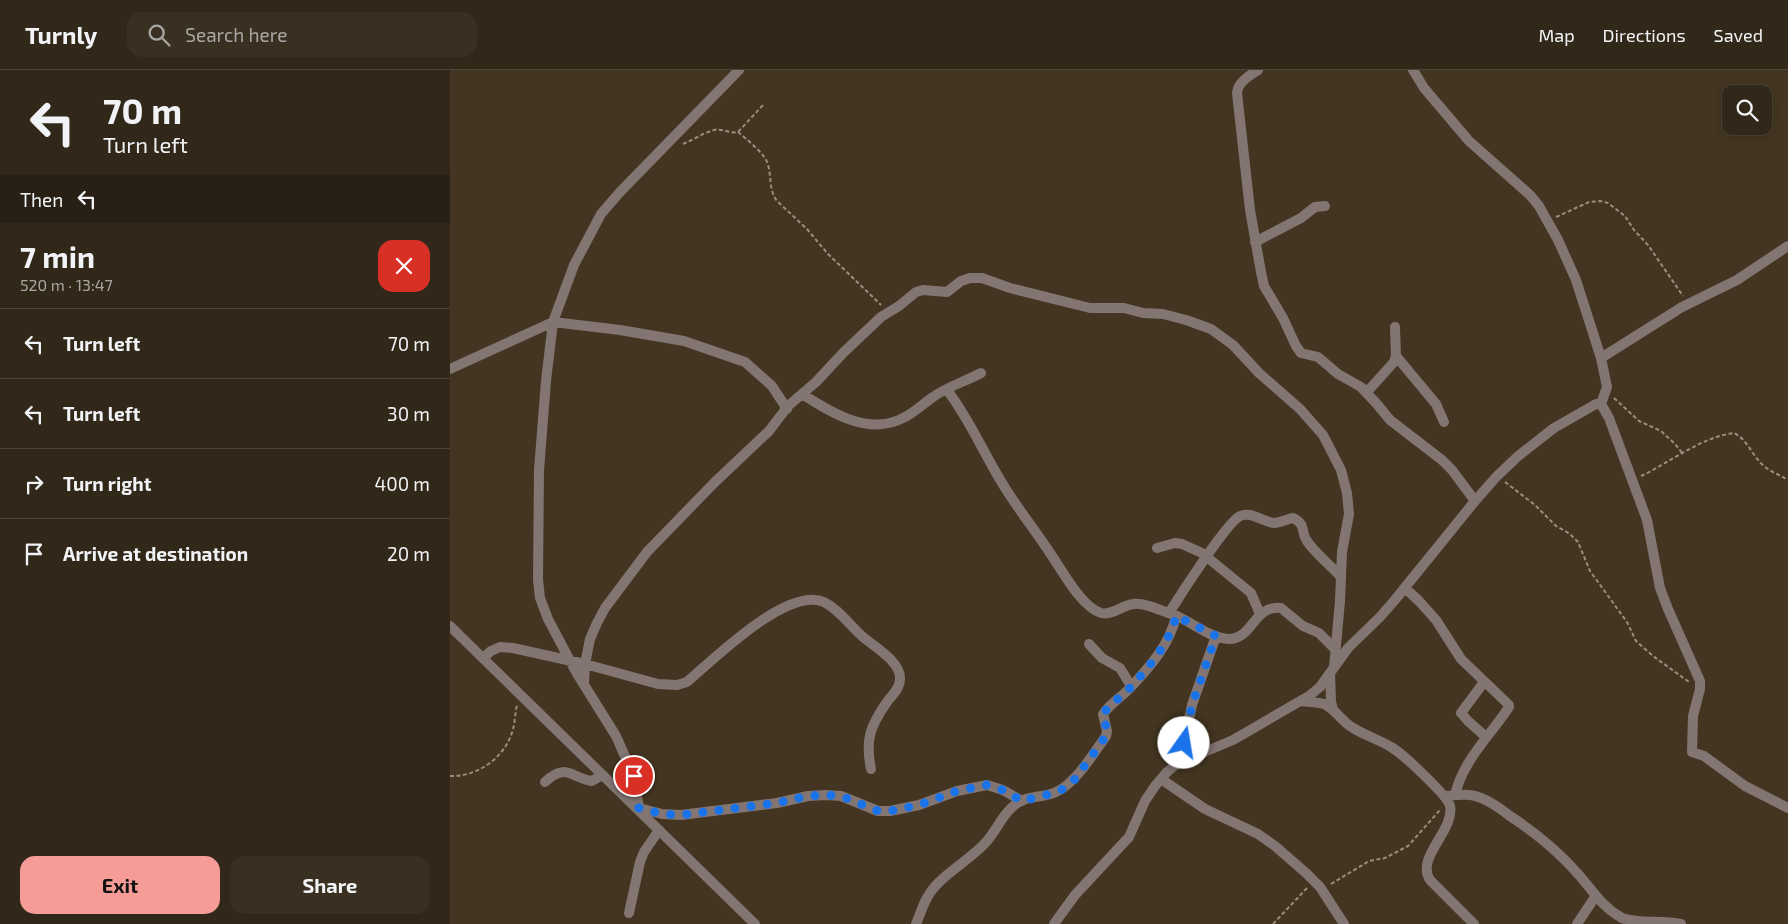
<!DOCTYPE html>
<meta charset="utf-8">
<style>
:root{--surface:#322819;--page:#3a3022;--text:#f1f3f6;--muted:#a8a6a2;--line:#4d4438;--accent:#f59c96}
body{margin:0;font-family:"Exo 2",sans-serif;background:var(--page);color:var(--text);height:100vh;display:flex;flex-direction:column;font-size:19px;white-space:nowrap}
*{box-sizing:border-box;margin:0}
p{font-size:16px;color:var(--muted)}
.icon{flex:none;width:28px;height:28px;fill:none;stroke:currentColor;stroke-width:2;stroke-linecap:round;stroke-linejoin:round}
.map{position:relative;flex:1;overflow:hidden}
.details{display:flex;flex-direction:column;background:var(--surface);width:450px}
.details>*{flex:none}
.guide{background:#322819;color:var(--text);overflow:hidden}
.controls{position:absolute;left:1272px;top:15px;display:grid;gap:10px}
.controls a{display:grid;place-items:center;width:50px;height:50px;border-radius:10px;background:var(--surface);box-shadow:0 2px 8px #0003,0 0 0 1px var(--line);font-size:25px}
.pin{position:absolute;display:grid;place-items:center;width:42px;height:42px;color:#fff;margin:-21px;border:2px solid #fff;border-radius:50%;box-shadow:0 1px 5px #0007}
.me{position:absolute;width:55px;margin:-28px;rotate:13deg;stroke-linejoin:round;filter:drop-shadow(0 0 4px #0008)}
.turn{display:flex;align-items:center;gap:18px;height:105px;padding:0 20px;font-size:22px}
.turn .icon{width:65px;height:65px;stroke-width:2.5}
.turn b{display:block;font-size:35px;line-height:42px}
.then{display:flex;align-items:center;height:48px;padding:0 20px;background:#0003;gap:10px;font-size:19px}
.round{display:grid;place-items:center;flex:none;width:52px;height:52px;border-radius:15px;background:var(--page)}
.head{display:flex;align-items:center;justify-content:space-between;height:85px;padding:0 20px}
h1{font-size:30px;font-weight:700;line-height:38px}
.cta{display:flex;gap:10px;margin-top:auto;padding:10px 20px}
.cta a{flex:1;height:58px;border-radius:15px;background:var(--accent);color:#111;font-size:20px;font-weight:700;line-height:58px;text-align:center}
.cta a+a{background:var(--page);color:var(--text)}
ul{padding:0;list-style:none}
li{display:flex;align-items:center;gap:15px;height:70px;padding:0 20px;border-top:1px solid var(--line)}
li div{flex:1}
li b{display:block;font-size:19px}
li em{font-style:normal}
header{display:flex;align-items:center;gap:30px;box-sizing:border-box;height:70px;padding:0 25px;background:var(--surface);border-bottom:1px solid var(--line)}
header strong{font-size:24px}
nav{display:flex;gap:28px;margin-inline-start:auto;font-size:18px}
.search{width:350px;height:45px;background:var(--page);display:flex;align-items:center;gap:12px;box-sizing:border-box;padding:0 18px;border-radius:15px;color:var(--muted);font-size:19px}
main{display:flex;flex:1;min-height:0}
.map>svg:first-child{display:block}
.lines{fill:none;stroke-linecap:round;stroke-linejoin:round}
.path{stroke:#9a8e7e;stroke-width:2;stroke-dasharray:4 2.5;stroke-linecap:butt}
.minor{stroke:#827572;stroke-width:10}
.tertiary{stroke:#827572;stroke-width:10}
.route{stroke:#1a73e8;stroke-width:9;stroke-dasharray:0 16.2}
</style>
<header>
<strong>Turnly</strong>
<div class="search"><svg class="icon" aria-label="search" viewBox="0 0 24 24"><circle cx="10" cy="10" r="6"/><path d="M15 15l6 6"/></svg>Search here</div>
<nav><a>Map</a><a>Directions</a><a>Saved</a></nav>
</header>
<main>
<section class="details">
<div class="guide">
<div class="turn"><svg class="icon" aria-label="left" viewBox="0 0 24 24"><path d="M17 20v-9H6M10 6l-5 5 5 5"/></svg><div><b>70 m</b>Turn left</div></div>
<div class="then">Then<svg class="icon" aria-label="left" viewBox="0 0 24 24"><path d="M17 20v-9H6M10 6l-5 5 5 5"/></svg></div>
</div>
<div class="head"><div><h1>7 min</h1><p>520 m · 13:47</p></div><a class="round" style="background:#d93025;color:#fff"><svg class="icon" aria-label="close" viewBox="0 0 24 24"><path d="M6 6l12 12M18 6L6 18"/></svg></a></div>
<ul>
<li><svg class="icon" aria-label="left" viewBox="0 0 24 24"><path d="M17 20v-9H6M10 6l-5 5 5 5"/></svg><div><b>Turn left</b></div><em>70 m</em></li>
<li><svg class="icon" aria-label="left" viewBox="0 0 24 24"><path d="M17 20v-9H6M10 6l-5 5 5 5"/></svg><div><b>Turn left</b></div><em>30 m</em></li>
<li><svg class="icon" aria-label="right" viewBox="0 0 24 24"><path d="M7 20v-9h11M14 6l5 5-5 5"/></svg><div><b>Turn right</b></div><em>400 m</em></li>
<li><svg class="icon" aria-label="arrive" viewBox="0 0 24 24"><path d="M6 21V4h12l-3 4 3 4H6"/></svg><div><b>Arrive at destination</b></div><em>20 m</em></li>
</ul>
<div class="cta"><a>Exit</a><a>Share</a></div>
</section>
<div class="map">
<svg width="1338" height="854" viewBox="0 0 1338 854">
<rect width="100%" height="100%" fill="#433521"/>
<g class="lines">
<path class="path" d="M 288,62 C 296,69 313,82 317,92 C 322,104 318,119 327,131 L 357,159 L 378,184 L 431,235
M 233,74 C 243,70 253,63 264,60 C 272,58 280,64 288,62 L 314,34
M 1106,147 L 1139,132 L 1150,131 L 1158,133 L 1175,146 L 1184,160 L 1198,175 L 1233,226
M 1164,328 L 1189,351 L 1211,361 L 1225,374 L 1233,384
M 1191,406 C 1221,392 1251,367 1284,363 C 1298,370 1302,386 1314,396 C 1321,402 1330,405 1338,410
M 1055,412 L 1085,435 L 1106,456 L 1120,464 L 1128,472 L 1140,501 L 1177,552 L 1186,571 L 1203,586 L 1239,612
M 0,706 C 28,707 56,687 63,659 C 65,652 65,643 67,635
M 881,814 L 919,791 L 935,788 L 958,776 L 990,740
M 823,854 L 857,818"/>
<path class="minor" d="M 808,0 C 799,6 788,12 787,23 L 800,140 L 811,202 L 814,216 L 833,248 L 846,276 L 851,283 L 868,287 L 888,304 L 911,317 L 926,333 L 940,350 L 992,390 L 1002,400 L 1025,431
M 805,172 L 851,148 L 865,137 L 875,136
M 946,286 L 986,334 L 994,352
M 1151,288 L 1232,237 L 1287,210 L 1338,176
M 0,299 L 103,252 L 170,260 L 234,271 L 295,292 L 322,316 L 337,339
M 497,320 C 522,352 536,390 559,424 C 572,444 587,463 600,483 C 612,500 631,537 651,543 C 661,546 673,535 683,534 C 690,533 696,535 702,537 C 710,540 719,543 727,546 C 743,553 760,568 779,569 C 803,569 803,535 831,538 L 853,556 L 869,563 L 885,579
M 917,322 L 944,292 L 946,286 L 945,257
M 352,324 C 382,343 419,367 455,347 C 465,342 474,333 483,327 C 497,317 516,311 531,303
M 1151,334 L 1159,348 L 1197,450 L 1210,518 L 1218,539 L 1250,611 L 1250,619 L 1243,646 L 1242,682 L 1254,686 L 1295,716 L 1338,738
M 707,478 L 725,473 L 732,474 L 752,483 L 801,523 L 810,544
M 955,518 L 969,531 L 986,550 L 1011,589 L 1059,635 L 1059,637 C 1040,666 1013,690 1005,725
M 719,543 C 729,527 777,452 790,446 C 801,441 813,452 824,453 C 830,453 837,449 843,448 C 857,455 850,461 857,471 C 864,482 881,496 891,507
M 639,574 L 652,588 L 670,598 L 681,616
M 33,588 L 41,581 L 50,577 L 63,578 L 135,594 L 208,614 L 227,615 L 237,612 C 263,590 337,516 374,532 C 390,540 400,556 413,567 C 425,577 451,592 450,609 C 450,619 442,625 437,632 C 420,656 415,670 421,699
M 880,603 L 881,631 L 883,640
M 1034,612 L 1011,643 L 1018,651 L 1036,667
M 134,615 L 135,594 L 140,569 L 147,553 L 155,538 L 197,482 L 264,413 L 319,361 L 338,336 L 366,312 L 393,283 L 431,247 L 449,236 L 466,222 L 473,220 L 497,222 L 511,211 L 520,208 L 532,208 L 560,218 L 640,238 L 674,238 L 693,243 L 713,244 L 736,250 L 761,259 L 783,275 L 809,303 L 850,339 L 873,365 L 891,400 L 897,423 L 899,444 L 892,482 L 890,531 L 884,597
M 851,631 C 858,632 867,632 874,634 C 884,638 891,650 900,656 C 913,665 928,669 941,677 C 952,683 998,726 1000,736 C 1005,760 965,788 980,810 L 1024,854
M 727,694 L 734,673 L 742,635 L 766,566
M 711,709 L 755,739 L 808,764 L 825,776 L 856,803 L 870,817 L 894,854
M 95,712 C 116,692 121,708 142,711 L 152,705
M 994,726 C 1006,725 1020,723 1031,728 C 1042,732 1051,739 1060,746 C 1086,763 1109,782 1129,805 C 1143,821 1152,837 1172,848 C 1190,854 1212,850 1231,854
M 189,738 L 212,744 L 231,745 L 327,733 L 358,726 L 376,725 L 391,726 L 428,741 L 440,741 L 469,735 L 507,721 L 537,715 L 553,720 L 572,731
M 194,744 L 189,738 L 184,707 L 166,666 L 126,602 L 98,549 L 90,528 L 88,510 L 89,400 L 96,311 L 103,252 L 124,195 L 151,144 L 170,122 L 289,0
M 179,843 L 190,792 L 194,782 L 209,760
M 466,854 C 470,845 473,834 478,826 C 491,804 521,790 537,771 C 548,758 554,741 569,732 C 580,725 594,728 606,722 C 625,714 644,683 656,666 L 657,661 L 653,644 C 660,634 670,628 678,620 C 698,599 720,575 726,546
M 604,854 L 625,825 L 679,767 L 695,731 L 705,716 L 717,702 L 728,693 L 783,670 L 859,626 L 870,617 L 898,578 L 930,547 L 944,531 L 1025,431 L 1047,406 L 1067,387 L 1104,358 L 1146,334 L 1151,334 L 1157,317 L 1151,288 L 1126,210 L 1108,170 L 1089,136 L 1080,125 L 1019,71 L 974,18 L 963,0
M 1127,854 L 1145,827"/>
<path class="tertiary" d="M 0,556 L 305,854"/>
</g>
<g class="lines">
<path class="route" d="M 184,706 L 189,738 L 212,744 L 231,745 L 327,733 L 358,726 L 376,725 L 391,726 L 428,741 L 440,741 L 469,735 L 507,721 L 537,715 L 553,720 L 572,731 L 604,723 L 615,718 L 625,709 L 656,666 L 657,661 L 653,644 C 660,634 670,628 678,620 C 698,598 719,575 726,546 L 766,566 L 742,635 L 734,673"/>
</g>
</svg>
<div class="controls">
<a><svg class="icon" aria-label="search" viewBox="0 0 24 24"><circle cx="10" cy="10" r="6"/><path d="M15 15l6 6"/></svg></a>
</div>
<div class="pin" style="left:184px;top:706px;background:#d93025"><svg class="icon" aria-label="arrive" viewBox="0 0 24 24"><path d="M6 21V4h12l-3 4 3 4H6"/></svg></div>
<svg class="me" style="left:734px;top:673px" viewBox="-20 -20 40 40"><circle r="19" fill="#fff"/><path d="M0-13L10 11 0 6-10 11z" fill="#1a73e8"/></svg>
</div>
</main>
